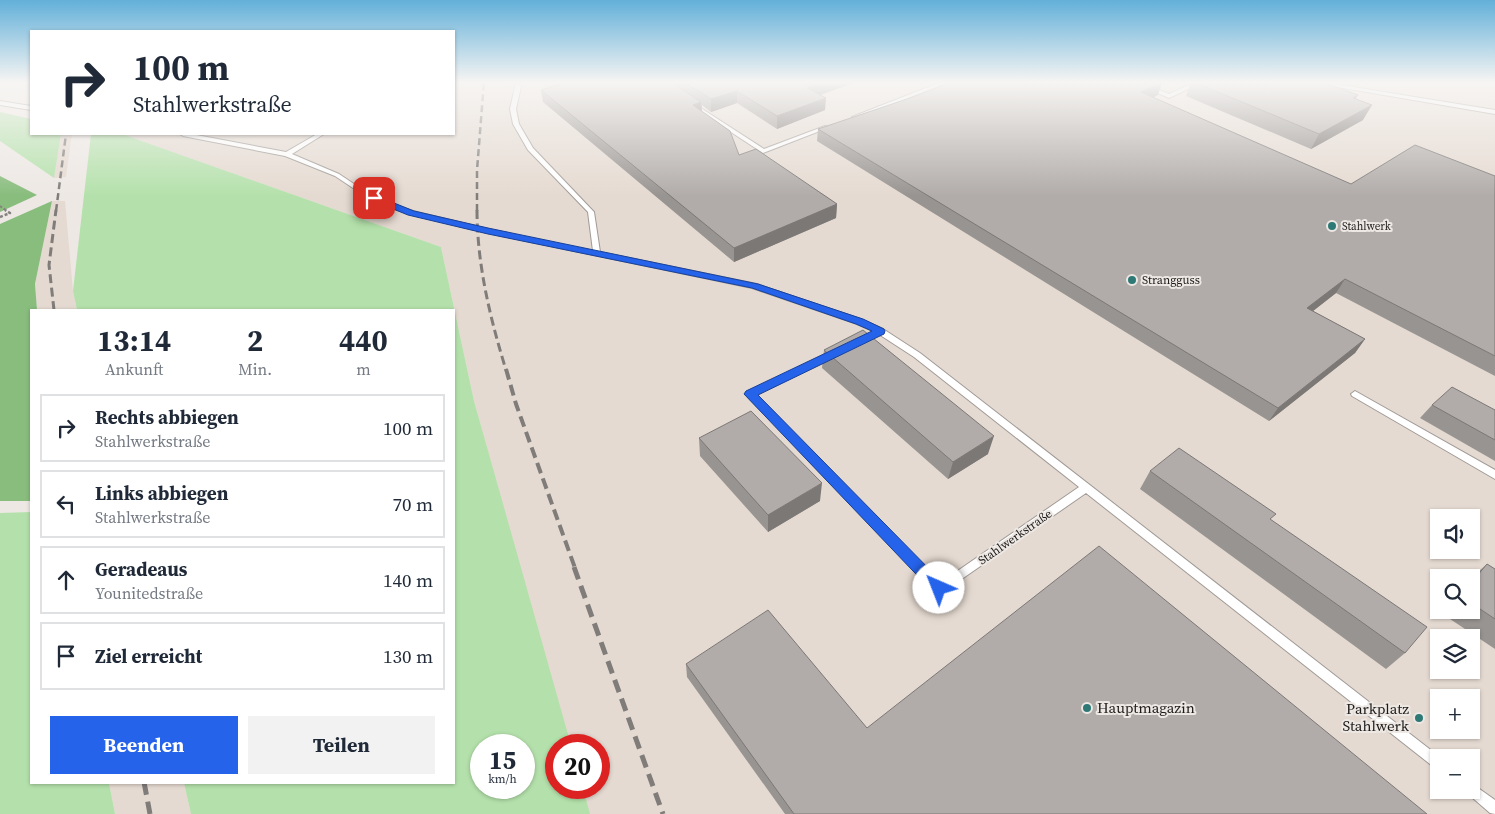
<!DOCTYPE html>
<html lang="de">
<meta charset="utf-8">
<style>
:root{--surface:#fff;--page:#f2f2f3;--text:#1f2937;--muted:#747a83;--line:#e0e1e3;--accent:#2563eb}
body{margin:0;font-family:"Source Serif 4",serif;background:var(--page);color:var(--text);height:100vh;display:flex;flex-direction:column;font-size:19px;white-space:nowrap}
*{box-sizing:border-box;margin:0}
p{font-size:16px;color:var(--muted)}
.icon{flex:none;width:28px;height:28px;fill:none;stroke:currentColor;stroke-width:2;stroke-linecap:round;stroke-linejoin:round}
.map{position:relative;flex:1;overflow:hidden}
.panel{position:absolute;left:30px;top:309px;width:425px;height:475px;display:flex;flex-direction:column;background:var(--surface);border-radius:0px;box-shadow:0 1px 4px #0004}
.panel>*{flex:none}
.top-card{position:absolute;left:30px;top:30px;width:425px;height:105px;border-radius:0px;box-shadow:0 1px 4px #0004;background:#fff;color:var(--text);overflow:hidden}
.controls{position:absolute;left:1430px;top:509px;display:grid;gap:10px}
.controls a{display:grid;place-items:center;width:50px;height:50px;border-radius:0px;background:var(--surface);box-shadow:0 1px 4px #0004;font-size:25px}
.speed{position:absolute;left:470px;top:734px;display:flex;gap:10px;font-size:25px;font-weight:700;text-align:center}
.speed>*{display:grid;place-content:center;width:65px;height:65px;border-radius:50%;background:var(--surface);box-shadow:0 1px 4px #0004;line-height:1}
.speed small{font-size:12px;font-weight:400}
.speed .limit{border:8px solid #d22;background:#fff;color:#111}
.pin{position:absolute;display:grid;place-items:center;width:42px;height:42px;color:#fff;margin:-21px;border-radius:10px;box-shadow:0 2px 8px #0006}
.me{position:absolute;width:55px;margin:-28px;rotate:316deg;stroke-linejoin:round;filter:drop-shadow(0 0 4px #0008)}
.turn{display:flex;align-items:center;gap:18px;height:105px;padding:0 20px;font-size:22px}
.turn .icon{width:65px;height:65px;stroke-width:2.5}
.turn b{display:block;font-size:35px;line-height:42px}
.eta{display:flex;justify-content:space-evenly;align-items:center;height:85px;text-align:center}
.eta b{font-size:30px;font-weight:700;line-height:35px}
.primary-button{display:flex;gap:10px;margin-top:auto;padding:10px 20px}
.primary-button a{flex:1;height:58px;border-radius:0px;background:var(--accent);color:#fff;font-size:20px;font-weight:700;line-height:58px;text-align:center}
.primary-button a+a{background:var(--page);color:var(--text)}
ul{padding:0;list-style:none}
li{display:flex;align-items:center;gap:15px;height:68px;margin:0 10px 8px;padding:0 10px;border:2px solid var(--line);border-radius:0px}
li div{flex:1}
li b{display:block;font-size:19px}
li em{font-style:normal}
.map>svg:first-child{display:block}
.built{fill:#e5dad1;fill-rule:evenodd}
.green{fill:#b4e1ab;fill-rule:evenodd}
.forest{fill:#88bd7d}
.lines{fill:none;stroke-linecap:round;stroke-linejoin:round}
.lane-casing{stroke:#a09b97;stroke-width:2}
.path-far1{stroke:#85817f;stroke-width:2;stroke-dasharray:2.5 2;stroke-linecap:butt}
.path{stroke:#85817f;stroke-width:2.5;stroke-dasharray:3 2;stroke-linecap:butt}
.lane{fill:#fff;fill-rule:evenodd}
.rail-far3{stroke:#7f7c79;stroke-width:2.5;stroke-dasharray:7 4;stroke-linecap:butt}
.rail-far2{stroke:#7f7c79;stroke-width:3;stroke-dasharray:9 4.5;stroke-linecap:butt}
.rail-far1{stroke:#7f7c79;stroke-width:4;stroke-dasharray:11 5.5;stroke-linecap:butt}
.rail{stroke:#7f7c79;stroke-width:5;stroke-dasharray:13 7;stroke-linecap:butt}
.wall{fill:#989491}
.shaded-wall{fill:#7c7876}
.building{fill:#b1aca9;stroke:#7c7876}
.route{fill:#2563eb;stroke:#184099}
.poi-dot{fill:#2e7876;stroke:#ede8e4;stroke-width:2}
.labels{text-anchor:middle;stroke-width:4;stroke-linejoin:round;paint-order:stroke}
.far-poi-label{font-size:11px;fill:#1c1a19;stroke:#ede8e4;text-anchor:start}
.poi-label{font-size:12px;fill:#1c1a19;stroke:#ede8e4;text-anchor:start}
.street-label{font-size:12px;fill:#1c1a19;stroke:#ede8e4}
.near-poi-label{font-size:15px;fill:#1c1a19;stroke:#ede8e4;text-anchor:start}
</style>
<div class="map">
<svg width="1495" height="814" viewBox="0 0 1495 814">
<rect width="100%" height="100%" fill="#ede8e4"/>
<path class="built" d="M 454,82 L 1495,82 L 1495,814 L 589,814 L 581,788 L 599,788 L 599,745 L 569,745 L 474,401 L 441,247 L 122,134 L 454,134 ZM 1439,518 L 1471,518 L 1471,550 L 1439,550 ZM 1439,578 L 1471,578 L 1471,610 L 1439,610 ZM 1439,638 L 1471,638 L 1471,670 L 1439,670 ZM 1439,698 L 1471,698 L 1471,730 L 1439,730 ZM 1439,758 L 1471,758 L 1471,790 L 1439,790 Z
M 61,134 L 72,134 L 66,177 L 54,178 Z
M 52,201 L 65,201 L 73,291 L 77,310 L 37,310 L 35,284 Z
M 109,783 L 184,783 L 191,814 L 115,814 Z"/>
<path class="green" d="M 0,112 L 31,119 L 31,134 L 61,134 L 54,178 L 0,141 Z
M 91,134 L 122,134 L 441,247 L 474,401 L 571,745 L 556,745 L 556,788 L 583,788 L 590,814 L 191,814 L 184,783 L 454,782 L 454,310 L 77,310 L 73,291 ZM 481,745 L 524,745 L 524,788 L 481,788 Z
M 31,512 L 31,782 L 109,783 L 115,814 L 0,814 L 0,513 Z"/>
<path class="forest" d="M 0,176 L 37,195 L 0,212 Z
M 52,201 L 35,284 L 37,310 L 31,310 L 30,501 L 0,501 L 0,224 Z"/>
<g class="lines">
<defs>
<path id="lane" d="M 516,82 L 522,82 L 516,109 L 519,124 L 533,148 L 594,212 L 600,252 L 757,284 L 863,320 L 883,329 L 920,353 L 1441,758 L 1439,758 L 1439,770 L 1435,768 L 1086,493 L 943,592 L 939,594 L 935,592 L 747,396 L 746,394 L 747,392 L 830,352 L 836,352 L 837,354 L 836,356 L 756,395 L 940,583 L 1079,487 L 914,357 L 877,333 L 857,324 L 752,288 L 488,233 L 409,214 L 382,204 L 362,194 L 335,176 L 285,156 L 183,136 L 180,134 L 191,134 L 286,152 L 317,134 L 324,134 L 292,154 L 339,174 L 366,192 L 386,202 L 413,211 L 488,229 L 593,251 L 588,212 L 528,150 L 513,124 L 510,109 Z
M 941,82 L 949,82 L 857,118 L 852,117 Z
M 1133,82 L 1141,82 L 1169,94 L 1195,82 L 1203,82 L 1169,98 Z
M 1308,82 L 1322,82 L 1495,110 L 1495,114 Z
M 0,101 L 31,106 L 31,110 L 0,105 Z
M 693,103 L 764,149 L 825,126 L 830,127 L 763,153 L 691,106 L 690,105 Z
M 1355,391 L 1495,470 L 1495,479 L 1352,396 L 1351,394 Z
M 1471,783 L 1495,800 L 1495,814 L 1490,813 L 1467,793 L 1465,790 L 1471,790 Z"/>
</defs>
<use href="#lane" class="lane-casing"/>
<path class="path-far1" d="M 0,206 L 7,211"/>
<path class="path" d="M 0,217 L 10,213 L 5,210"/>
<use href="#lane" class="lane"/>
<path class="rail-far3" d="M 56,211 L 66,134
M 477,211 L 477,170 L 484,82"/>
<path class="rail-far2" d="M 477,210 C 477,264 490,318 506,370
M 54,310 L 49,265 L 56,210"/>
<path class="rail-far1" d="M 506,369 L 516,404 L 575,568"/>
<path class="rail" d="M 574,567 L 663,814
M 144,782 L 150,814"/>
</g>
<path class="wall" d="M 566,82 L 856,82 L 820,95 L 825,110 L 777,129 L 737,103 L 711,112 L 702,105 L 702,112 L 739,155 L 837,204 L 836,218 L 734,262 L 543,102 L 541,90 Z
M 1191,82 L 1323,82 L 1358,95 L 1356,99 L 1363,120 L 1311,149 L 1186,96 Z
M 1158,95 L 1153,97 L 1351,184 L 1495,176 L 1495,376 L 1336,293 L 1313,311 L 1365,339 L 1355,353 L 1269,421 L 817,141 L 818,129 Z
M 824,350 L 988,454 L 948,479 L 822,368 Z
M 1432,405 L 1495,410 L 1495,461 L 1420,418 Z
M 699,438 L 820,501 L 768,532 L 700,456 Z
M 1150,471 L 1271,520 L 1405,653 L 1386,669 L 1140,489 Z
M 1487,564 L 1495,569 L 1495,649 L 1441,613 L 1443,610 L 1471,610 L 1471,578 Z
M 686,664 L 867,728 L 1427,814 L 785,814 L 687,677 Z"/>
<path class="shaded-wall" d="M 823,82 L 856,82 L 806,100 L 807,88 Z
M 1162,83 L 1158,95 L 1137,105 L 1141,92 Z
M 737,91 L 737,103 L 711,112 L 711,99 Z
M 826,98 L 825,110 L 777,129 L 777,116 Z
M 701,102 L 702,115 L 693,105 Z
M 1372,105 L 1363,120 L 1311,149 L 1319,134 Z
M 837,204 L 836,218 L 734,262 L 734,248 Z
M 1345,279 L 1336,293 L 1299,322 L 1307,308 Z
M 1365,339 L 1355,353 L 1269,421 L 1278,408 Z
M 994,436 L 988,454 L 948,479 L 953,462 Z
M 822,483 L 820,501 L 768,532 L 768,515 Z"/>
<path class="building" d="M 566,82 L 671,82 L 701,102 L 693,105 L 730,131 L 739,155 L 756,149 L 837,204 L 734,248 L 541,90 Z
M 684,82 L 823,82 L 807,88 L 826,98 L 777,116 L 737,91 L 711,99 Z
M 952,82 L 1160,82 L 1162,83 L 1141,92 L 1351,184 L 1415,145 L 1495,176 L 1495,356 L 1345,279 L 1307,308 L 1365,339 L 1278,408 L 818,129 L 907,99 Z
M 1194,82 L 1323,82 L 1358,95 L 1353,98 L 1372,105 L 1319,134 Z
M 863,330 L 994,436 L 953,462 L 824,350 Z
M 1452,387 L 1495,410 L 1495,440 L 1432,405 Z
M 751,411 L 822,483 L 768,515 L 699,438 Z
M 1179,448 L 1276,514 L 1270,519 L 1427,627 L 1405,653 L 1150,471 Z
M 1099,546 L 1427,814 L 794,814 L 686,664 L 768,610 L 867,728 Z
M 1487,564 L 1495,569 L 1495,619 L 1471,603 L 1471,583 Z"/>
<linearGradient id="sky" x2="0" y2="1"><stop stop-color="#62b0d9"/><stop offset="0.42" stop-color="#f7f5f3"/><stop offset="1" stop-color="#f7f5f3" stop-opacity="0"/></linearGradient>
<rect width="1495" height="196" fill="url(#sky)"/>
<path class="route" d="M 374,195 L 414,211 L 488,228 L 758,284 L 863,319 L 884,329 L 885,331 L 884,334 L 758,395 L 944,584 L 946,588 L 944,593 L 939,595 L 934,593 L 744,394 L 746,391 L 872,331 L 856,324 L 752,288 L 488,234 L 408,215 L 371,200 L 371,196 Z"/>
<g class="poi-dot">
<circle cx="1332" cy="226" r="5"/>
<circle cx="1132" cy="280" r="5"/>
<circle cx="1087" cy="708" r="5"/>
<circle cx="1419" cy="718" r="5"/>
</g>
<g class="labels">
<g class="far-poi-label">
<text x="1342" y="230">Stahlwerk</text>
</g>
<g class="poi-label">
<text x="1142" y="284">Strangguss</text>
</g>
<g class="street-label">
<text transform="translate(1015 537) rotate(-35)" y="4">Stahlwerkstraße</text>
</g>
<g class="near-poi-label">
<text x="1097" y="713">Hauptmagazin</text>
<text x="1409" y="714" text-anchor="end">Parkplatz<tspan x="1409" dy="17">Stahlwerk</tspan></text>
</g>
</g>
</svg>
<div class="controls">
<a><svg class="icon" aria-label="sound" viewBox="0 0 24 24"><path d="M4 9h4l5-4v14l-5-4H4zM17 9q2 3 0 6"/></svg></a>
<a><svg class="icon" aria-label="search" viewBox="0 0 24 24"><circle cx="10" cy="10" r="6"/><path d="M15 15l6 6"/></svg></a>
<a><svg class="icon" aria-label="layers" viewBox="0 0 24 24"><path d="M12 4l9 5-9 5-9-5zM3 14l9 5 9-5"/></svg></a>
<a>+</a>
<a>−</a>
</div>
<div class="speed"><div>15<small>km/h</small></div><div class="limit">20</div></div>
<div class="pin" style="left:374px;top:198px;background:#d93025"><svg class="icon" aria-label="arrive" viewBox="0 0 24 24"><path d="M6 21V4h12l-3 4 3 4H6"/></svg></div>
<svg class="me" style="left:939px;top:588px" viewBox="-20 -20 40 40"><circle r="19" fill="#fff"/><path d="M0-13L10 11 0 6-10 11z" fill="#2563eb"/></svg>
<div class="top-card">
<div class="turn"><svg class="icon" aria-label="right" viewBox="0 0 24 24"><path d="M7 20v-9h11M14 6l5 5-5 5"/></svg><div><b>100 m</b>Stahlwerkstraße</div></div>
</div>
<section class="panel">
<div class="eta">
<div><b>13:14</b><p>Ankunft</p></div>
<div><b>2</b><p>Min.</p></div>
<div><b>440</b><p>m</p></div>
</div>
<ul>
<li><svg class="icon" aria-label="right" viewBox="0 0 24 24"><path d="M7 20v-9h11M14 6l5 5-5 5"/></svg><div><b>Rechts abbiegen</b><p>Stahlwerkstraße</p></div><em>100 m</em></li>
<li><svg class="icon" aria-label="left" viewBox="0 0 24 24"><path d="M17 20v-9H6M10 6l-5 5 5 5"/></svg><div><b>Links abbiegen</b><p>Stahlwerkstraße</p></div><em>70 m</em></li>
<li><svg class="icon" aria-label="ahead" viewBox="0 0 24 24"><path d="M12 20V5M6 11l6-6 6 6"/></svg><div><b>Geradeaus</b><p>Younitedstraße</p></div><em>140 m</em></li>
<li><svg class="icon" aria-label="arrive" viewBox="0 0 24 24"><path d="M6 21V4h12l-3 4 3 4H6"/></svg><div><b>Ziel erreicht</b></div><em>130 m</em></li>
</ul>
<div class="primary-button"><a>Beenden</a><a>Teilen</a></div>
</section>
</div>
